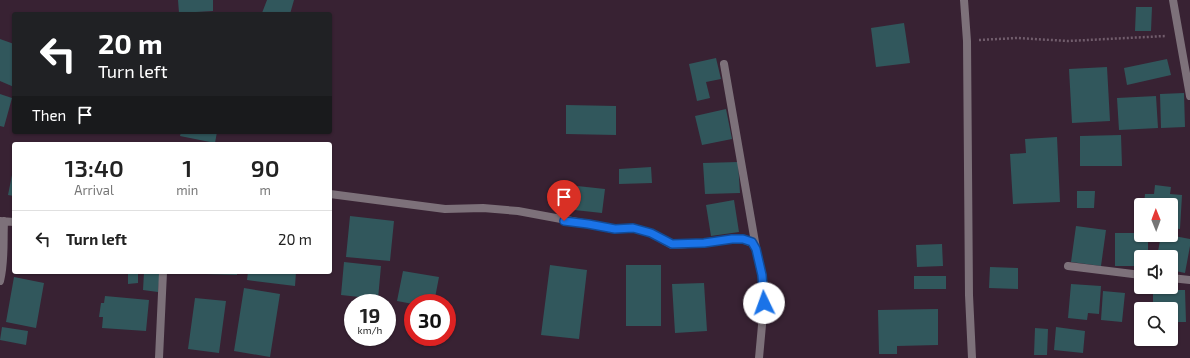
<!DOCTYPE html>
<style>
:root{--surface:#fff;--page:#f6f6f6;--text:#222;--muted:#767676;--line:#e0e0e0}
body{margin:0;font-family:"Exo 2",sans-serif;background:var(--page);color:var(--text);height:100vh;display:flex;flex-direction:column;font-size:15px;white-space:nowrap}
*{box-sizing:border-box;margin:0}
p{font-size:13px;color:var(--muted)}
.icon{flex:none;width:22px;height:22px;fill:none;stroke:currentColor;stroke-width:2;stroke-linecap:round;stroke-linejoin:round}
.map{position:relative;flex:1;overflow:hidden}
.panel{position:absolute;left:12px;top:142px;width:320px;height:132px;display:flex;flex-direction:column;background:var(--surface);border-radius:4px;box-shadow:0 1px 3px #0004}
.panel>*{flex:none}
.top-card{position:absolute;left:12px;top:12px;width:320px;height:122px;border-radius:4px;box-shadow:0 1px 3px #0004;background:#202124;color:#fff;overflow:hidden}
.needle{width:26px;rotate:359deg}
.fabs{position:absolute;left:1134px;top:198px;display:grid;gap:8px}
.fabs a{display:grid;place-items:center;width:44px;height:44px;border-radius:4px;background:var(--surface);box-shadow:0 1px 3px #0004;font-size:20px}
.speed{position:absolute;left:344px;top:294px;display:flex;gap:8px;font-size:20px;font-weight:700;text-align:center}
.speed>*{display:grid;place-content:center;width:52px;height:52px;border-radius:50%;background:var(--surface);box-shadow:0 1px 3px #0004;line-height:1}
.speed small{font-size:10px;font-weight:400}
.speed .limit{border:6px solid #d22;background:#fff;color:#111}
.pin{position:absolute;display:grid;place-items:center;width:34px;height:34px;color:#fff;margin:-41px -17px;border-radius:50% 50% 50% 0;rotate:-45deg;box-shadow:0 0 4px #0007}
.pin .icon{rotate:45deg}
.me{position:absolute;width:44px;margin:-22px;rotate:357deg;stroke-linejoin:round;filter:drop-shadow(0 0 3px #0008)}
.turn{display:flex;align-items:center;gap:14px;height:84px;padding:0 20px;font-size:18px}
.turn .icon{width:52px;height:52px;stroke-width:2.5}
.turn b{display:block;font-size:28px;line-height:34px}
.then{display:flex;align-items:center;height:38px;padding:0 20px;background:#0003;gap:8px;font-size:15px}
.eta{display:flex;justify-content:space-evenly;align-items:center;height:68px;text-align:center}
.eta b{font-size:24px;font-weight:600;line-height:28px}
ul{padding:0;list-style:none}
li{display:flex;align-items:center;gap:12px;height:56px;padding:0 20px;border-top:1px solid var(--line)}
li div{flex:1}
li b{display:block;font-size:15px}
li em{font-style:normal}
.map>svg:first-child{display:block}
.building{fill:#31575c}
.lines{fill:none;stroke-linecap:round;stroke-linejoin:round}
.path{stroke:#715d6c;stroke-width:2.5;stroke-dasharray:2 2;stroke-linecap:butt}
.minor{stroke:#7d717a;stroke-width:8}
.route-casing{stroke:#114b97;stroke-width:10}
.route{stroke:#1a73e8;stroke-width:7}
</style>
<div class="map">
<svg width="1190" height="358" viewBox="0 0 1190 358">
<rect width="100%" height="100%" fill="#382233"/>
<path class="building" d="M 178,0 L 213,0 L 213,11 L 179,13 Z
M 267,0 L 294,0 L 290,14 L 265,14 L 262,13 Z
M 1136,7 L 1152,7 L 1151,31 L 1135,31 Z
M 904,23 L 910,63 L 876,67 L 871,28 Z
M 0,39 L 14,44 L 14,87 L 0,81 Z
M 716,58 L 721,79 L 706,82 L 710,98 L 697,101 L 689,64 Z
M 1167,59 L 1171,75 L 1127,85 L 1124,68 Z
M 1107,67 L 1110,121 L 1072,123 L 1069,69 Z
M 1184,93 L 1185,127 L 1161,128 L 1160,94 Z
M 0,94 L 12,98 L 4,127 L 0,126 Z
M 1156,96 L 1158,128 L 1119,130 L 1117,98 Z
M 566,105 L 616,106 L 616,135 L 566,134 Z
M 726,109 L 732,139 L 702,145 L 695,116 Z
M 181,132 L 217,132 L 215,143 L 180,136 Z
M 1121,135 L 1122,166 L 1080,166 L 1080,136 Z
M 1057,137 L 1060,202 L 1013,204 L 1010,154 L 1026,153 L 1025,139 Z
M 738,162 L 740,193 L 705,194 L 703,163 Z
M 651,167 L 652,183 L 619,184 L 619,169 Z
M 13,170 L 14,170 L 14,196 L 8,195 Z
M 568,185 L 605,189 L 602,213 L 565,209 Z
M 1155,185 L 1171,187 L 1170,194 L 1182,195 L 1180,229 L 1171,228 L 1171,205 L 1144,205 L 1145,194 L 1154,194 Z
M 1077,191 L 1095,191 L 1094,208 L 1077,208 Z
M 734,200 L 739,232 L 711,236 L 706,205 Z
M 350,216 L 394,221 L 390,261 L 346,257 Z
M 1076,226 L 1106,230 L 1101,266 L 1071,262 Z
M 1115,233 L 1141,233 L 1141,235 L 1148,235 L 1148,257 L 1141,257 L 1141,266 L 1115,266 Z
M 1161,235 L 1169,235 L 1190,239 L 1190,246 L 1185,273 L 1171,270 L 1171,257 L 1157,257 Z
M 942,244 L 943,266 L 917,267 L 916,245 Z
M 344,262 L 381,266 L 378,299 L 341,295 Z
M 550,265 L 587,270 L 579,339 L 541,335 Z
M 626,265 L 661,265 L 661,326 L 626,326 Z
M 990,267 L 1018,268 L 1018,289 L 989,288 Z
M 403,271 L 439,277 L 434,303 L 413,303 L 413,304 L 397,301 Z
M 128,272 L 138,272 L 138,283 L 128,284 Z
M 144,272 L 160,272 L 158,292 L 143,290 Z
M 205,272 L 237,272 L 237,275 L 205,274 Z
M 248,272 L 296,272 L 295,286 L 247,280 Z
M 914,276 L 946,276 L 946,289 L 914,289 Z
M 14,277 L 44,283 L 36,328 L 6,322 Z
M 704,283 L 707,331 L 675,333 L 672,284 Z
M 1071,284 L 1101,286 L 1099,314 L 1088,313 L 1087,320 L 1068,318 Z
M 244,288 L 280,294 L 270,357 L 234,351 Z
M 1153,290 L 1185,290 L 1186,322 L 1171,322 L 1171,309 L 1153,309 Z
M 1103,291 L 1125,293 L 1122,322 L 1101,320 Z
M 105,296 L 149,300 L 146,331 L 102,328 L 103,317 L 99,317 L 101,303 L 104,303 Z
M 195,298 L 226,301 L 219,353 L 188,349 Z
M 938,309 L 938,345 L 897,346 L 897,354 L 879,354 L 878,310 Z
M 2,327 L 28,331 L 26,345 L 0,340 Z
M 1056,327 L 1085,331 L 1083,353 L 1054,350 Z
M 1035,328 L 1048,329 L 1047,355 L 1034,355 Z"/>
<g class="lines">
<path class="path" d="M 979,40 L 1017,38 L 1068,41 L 1166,36"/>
<path class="minor" d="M 964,0 L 967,41 L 969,295 L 972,358
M 1173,0 L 1190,96
M 724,64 L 756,248
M 330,194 L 445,209 L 483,208 L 518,211 L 615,229 L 633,228 L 651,233 L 672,245 L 704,243 L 732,239 L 743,239 L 752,243 L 756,249 L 762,275 L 764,303 L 759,358
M 0,221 L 14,222
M 1068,266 L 1141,275
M 1171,278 L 1190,280
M 0,281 C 5,261 3,241 4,221
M 159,358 L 163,272"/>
</g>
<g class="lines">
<defs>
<path id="route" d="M 564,221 L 588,224 L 615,229 L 633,228 L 651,233 L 672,244 L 704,243 L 732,239 L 743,239 L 752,242 L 756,249 L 762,275 L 764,303"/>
</defs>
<use href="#route" class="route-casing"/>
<use href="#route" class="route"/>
</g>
</svg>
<div class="fabs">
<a><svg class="needle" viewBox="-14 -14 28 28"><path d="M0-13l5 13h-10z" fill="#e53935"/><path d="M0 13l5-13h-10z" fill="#767676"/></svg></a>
<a><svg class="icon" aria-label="sound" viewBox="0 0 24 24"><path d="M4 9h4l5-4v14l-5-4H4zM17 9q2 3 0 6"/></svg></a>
<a><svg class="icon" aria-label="search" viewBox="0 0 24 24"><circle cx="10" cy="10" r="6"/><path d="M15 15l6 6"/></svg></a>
</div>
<div class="speed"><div>19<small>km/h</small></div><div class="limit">30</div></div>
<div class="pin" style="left:564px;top:221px;background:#d93025"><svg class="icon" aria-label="arrive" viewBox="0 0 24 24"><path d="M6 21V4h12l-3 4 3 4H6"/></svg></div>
<svg class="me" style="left:764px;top:303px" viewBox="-20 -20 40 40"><circle r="19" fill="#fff"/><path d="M0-13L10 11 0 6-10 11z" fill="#1a73e8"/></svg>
<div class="top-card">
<div class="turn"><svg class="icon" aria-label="left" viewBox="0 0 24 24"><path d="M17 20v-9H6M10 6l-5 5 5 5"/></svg><div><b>20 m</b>Turn left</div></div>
<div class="then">Then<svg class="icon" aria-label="arrive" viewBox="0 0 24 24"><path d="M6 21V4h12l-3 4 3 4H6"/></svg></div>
</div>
<section class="panel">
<div class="eta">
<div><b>13:40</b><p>Arrival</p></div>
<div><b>1</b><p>min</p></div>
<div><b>90</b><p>m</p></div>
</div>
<ul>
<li><svg class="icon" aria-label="left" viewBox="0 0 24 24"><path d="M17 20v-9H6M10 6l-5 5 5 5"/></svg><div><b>Turn left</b></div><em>20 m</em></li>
</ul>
</section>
</div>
